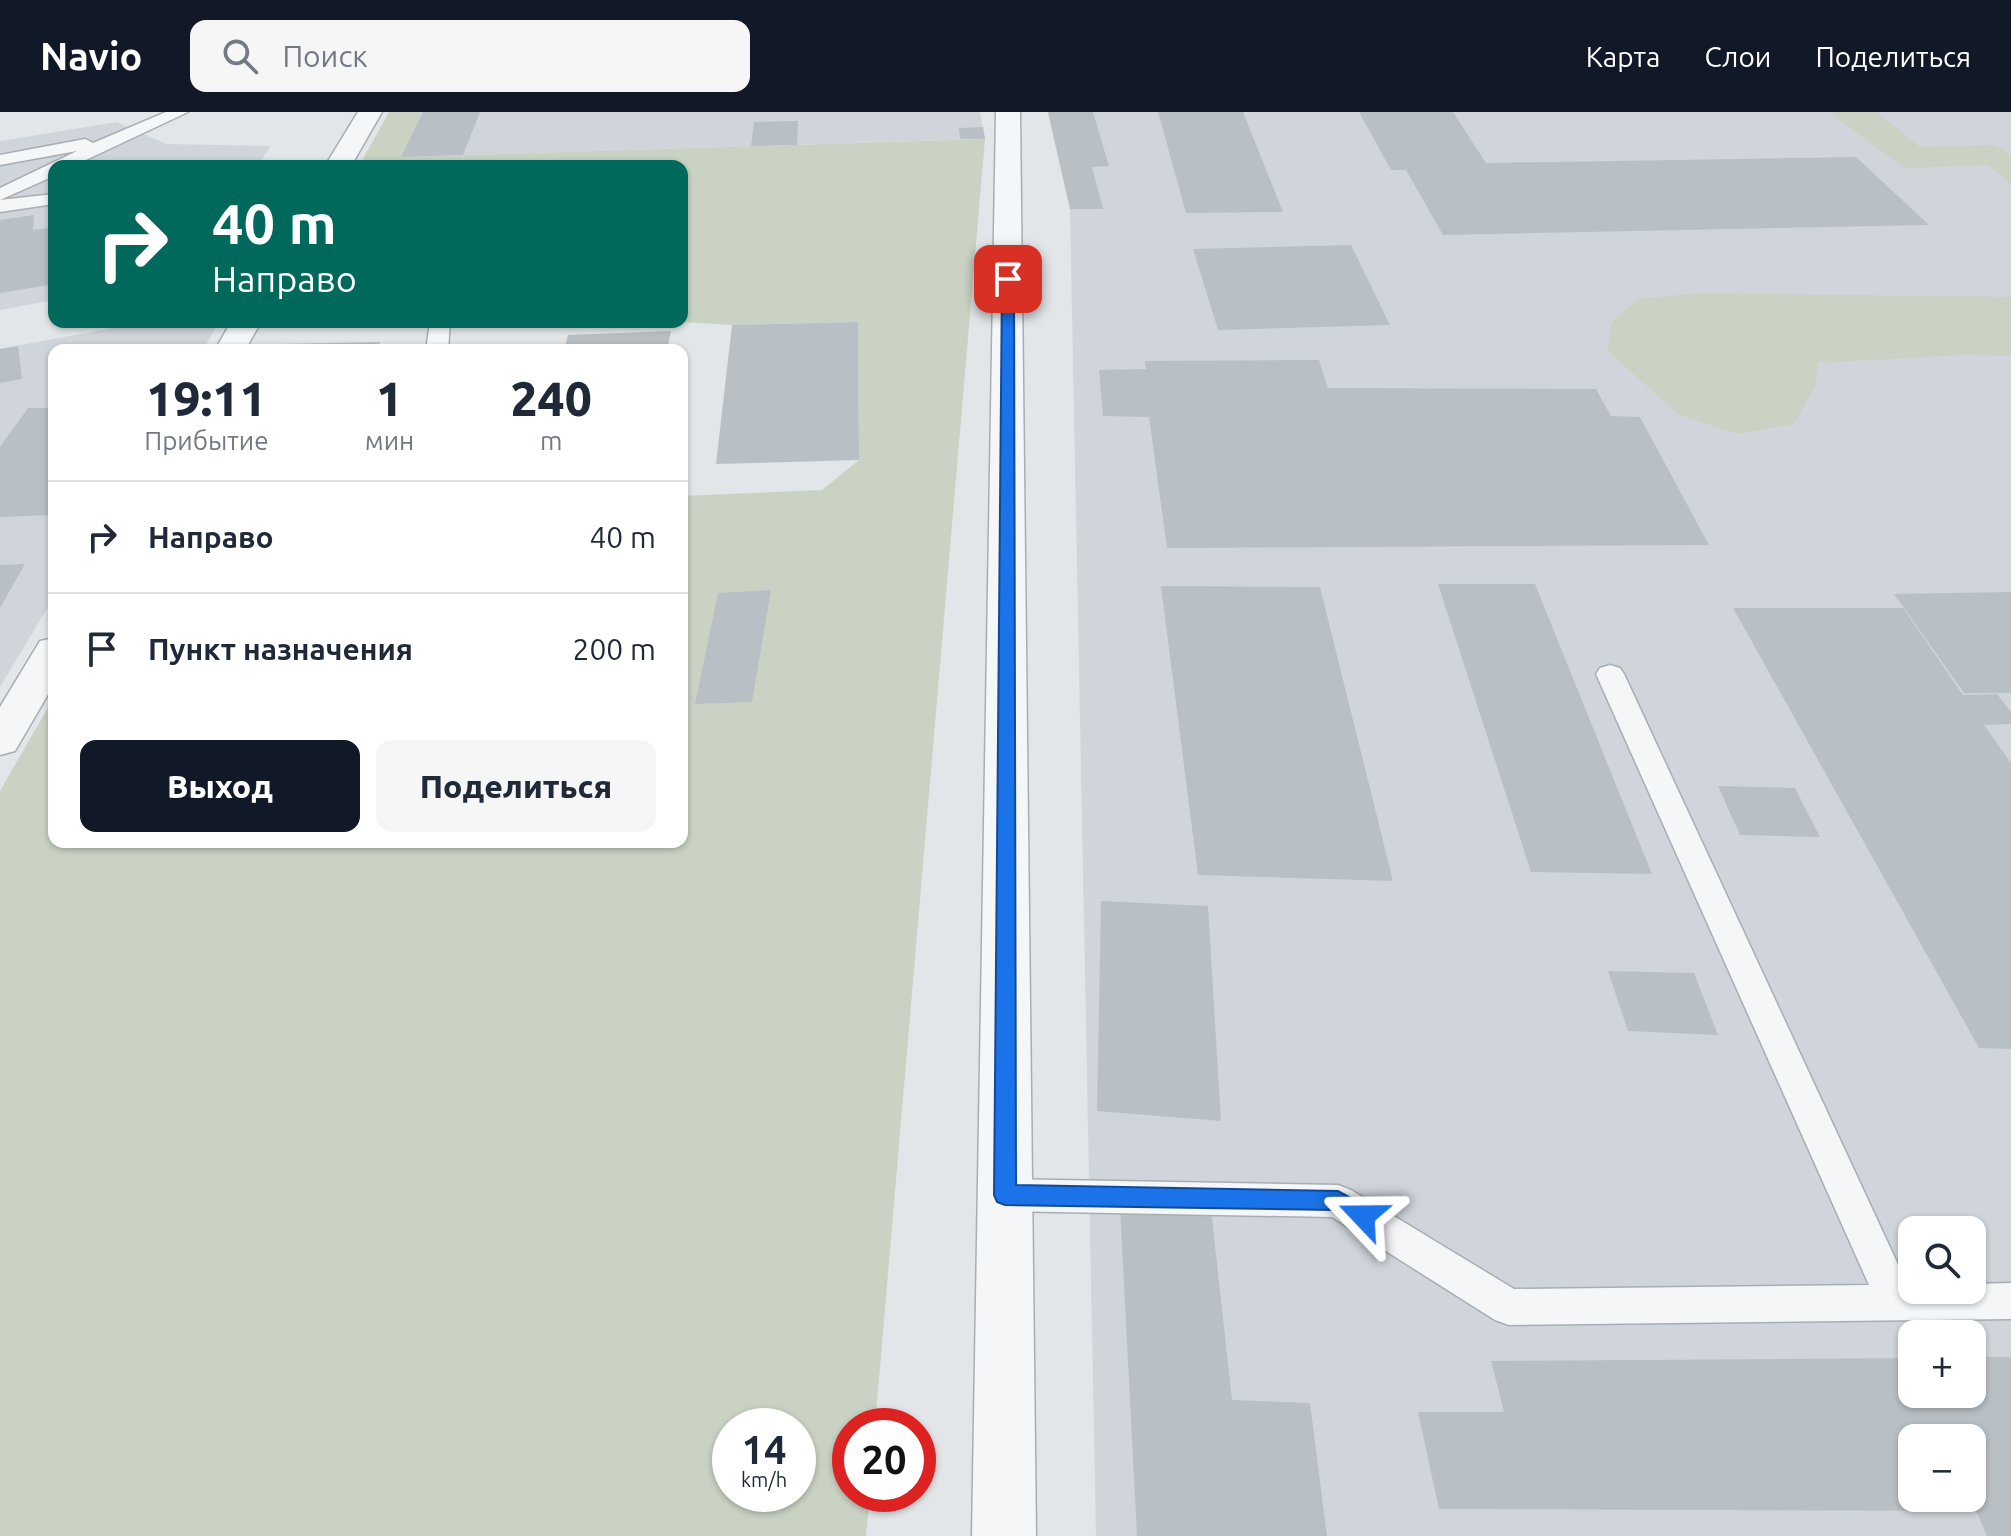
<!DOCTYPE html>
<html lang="ru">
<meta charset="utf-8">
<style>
:root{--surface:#fff;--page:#f6f6f7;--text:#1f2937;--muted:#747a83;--line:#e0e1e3;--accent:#111827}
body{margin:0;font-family:Ubuntu,sans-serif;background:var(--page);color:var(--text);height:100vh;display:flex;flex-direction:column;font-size:30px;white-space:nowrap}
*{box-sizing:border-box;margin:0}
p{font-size:26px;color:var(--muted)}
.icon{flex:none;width:44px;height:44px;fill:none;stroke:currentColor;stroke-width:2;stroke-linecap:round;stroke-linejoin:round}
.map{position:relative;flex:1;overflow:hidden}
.side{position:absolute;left:48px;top:232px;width:640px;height:504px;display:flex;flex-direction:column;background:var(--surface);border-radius:16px;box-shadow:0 2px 6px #0004}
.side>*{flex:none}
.banner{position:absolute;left:48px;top:48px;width:640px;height:168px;border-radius:16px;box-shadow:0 2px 6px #0004;background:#00695c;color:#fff;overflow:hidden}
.controls{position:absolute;left:1898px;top:1104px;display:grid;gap:16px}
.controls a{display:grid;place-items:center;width:88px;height:88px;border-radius:16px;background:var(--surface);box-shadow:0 2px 6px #0004;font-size:40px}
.speed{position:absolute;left:712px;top:1296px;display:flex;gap:16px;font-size:40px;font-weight:700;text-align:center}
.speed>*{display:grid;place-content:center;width:104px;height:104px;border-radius:50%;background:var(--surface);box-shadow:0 2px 6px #0004;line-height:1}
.speed small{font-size:20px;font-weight:400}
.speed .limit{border:12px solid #d22;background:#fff;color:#111}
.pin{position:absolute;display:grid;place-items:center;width:68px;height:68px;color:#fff;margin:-34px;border-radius:16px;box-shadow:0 4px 12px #0006}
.me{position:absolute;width:88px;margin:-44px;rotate:293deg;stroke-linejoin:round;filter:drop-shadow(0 0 6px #0008)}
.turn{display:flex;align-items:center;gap:28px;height:168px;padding:0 32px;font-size:36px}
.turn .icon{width:104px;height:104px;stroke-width:2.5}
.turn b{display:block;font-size:56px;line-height:68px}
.eta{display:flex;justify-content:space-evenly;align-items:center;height:136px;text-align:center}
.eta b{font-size:48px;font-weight:800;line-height:56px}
.action{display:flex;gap:16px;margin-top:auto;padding:16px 32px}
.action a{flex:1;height:92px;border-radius:16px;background:var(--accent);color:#fff;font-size:32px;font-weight:800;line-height:92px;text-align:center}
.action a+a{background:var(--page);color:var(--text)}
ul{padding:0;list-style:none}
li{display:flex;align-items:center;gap:24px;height:112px;padding:0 32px;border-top:2px solid var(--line)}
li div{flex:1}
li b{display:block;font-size:30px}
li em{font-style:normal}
header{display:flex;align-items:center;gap:48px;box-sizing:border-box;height:112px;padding:0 40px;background:var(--accent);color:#fff}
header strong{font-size:38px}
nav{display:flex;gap:44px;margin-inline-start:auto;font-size:28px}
.search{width:560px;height:72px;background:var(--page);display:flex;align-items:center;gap:20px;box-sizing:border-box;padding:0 28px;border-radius:16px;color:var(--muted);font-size:30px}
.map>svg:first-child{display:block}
.built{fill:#d0d5db;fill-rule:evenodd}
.green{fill:#cad2c4;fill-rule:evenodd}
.building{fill:#b9c0c5;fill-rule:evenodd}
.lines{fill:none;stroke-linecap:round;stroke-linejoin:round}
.lane-casing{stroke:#a7aeb3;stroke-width:3}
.street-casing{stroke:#a7aeb3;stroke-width:3}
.lane{fill:#f4f6f8;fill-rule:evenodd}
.street{fill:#f4f6f8;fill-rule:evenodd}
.route{fill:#1a73e8;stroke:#114b97;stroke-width:2}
</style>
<header>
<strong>Navio</strong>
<div class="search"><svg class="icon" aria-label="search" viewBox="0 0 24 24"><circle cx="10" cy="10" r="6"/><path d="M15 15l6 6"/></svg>Поиск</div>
<nav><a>Карта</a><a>Слои</a><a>Поделиться</a></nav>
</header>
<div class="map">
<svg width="2011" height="1424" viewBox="0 0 2011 1424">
<rect width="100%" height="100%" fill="#e2e6e9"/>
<path class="built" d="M 423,0 L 980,0 L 985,27 L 401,45 Z
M 1048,0 L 2011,0 L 2011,1424 L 1096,1424 L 1070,97 ZM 1912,1118 L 1972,1118 L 1972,1178 L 1912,1178 ZM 1912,1222 L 1972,1222 L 1972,1282 L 1912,1282 ZM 1912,1326 L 1972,1326 L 1972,1386 L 1912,1386 Z
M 117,10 L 166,32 L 271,34 L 257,54 L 54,54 L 54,188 L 0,198 L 0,29 Z
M 145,210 L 219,210 L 203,238 L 54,238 L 54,485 L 0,575 L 0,237 Z"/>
<path class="green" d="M 389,0 L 423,0 L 402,45 L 985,27 L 875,1314 L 850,1314 L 850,1382 L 870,1382 L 866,1424 L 0,1424 L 0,679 L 54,585 L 54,730 L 682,730 L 682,384 L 822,378 L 859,348 L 858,210 L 732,213 L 682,210 L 682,54 L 359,54 ZM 730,1314 L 798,1314 L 798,1382 L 730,1382 Z
M 1829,0 L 1877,0 L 1920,35 L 1996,33 L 2011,43 L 2011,72 L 1988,53 L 1904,56 Z
M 1699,181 L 2011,185 L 2011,244 L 1964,243 L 1818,251 L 1816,273 L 1794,312 L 1737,322 L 1679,303 L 1608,239 L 1611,211 L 1638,187 Z"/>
<path class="building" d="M 423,0 L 480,0 L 463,43 L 401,45 Z
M 1048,0 L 1093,0 L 1109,54 L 1092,55 L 1103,97 L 1070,97 Z
M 1158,0 L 1243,0 L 1283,100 L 1186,101 Z
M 1359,0 L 1453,0 L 1486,51 L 1856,45 L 1929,113 L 1443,123 L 1406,58 L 1391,58 Z
M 798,9 L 797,33 L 751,34 L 754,10 Z
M 983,15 L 985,27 L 960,27 L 959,16 Z
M 34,103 L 33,118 L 54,115 L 54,172 L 0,181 L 0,108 Z
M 1351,133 L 1390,213 L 1218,218 L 1193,137 Z
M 858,210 L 859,348 L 716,352 L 732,213 Z
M 671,219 L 667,238 L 564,238 L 568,223 Z
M 380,230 L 377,238 L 278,238 L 281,232 Z
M 18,234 L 22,267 L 0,271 L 0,237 Z
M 1319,248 L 1328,276 L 1596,277 L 1611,304 L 1640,305 L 1709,433 L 1167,436 L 1149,305 L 1103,304 L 1099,258 L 1146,257 L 1145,249 Z
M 28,296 L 54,296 L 54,403 L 0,405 L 0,335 Z
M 25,452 L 0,496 L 0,453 Z
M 1438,472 L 1535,472 L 1652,762 L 1531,760 Z
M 1161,474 L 1320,475 L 1393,769 L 1198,763 Z
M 771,478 L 752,590 L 695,592 L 718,481 Z
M 2011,480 L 2011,581 L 1964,581 L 1894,482 Z
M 1733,496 L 1903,496 L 1963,583 L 1997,582 L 2011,600 L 2011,612 L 1984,613 L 2011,651 L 2011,937 L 1979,936 Z
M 1718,674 L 1795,676 L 1820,725 L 1740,723 Z
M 1101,789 L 1208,794 L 1221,1009 L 1097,999 Z
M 1608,859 L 1694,861 L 1718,923 L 1628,919 Z
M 1120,1095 L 1211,1097 L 1232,1288 L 1310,1291 L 1327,1424 L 1137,1424 Z
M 1972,1245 L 2011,1245 L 2011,1424 L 1987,1424 L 1976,1399 L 1439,1397 L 1418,1300 L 1504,1300 L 1491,1249 L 1912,1246 L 1912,1282 L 1972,1282 ZM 1912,1326 L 1972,1326 L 1972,1386 L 1912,1386 Z"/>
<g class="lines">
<defs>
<path id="lane" d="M 166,0 L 188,0 L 73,54 L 54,54 L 54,64 L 0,88 L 0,76 L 77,39 L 0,53 L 0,43 L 85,27 L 93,31 Z
M 54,82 L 54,92 L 0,100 L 0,88 Z
M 430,210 L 450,210 L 448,238 L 426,238 Z
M 1610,553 L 1620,556 L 1624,562 L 1907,1172 L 1912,1172 L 1912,1178 L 1972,1178 L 1972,1172 L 2011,1171 L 2011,1207 L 1509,1213 L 1495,1208 L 1332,1105 L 1005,1099 L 992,1094 L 987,1083 L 992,1072 L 1005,1067 L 1338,1073 L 1351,1078 L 1514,1177 L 1869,1173 L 1596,562 L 1600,556 Z"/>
<path id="street" d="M 358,0 L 382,0 L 351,54 L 325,54 Z
M 996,0 L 1020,0 L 1036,1424 L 972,1424 Z
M 231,210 L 261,210 L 245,238 L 215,238 Z
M 54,526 L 54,572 L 15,639 L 0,643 L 0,595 L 40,529 Z"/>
</defs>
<use href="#lane" class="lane-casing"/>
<use href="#street" class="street-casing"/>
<use href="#lane" class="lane"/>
<use href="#street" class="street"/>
</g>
<path class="route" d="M 1008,164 L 1014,167 L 1016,1073 L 1338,1079 L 1371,1097 L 1374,1104 L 1371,1111 L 1363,1114 L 1335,1098 L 1005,1093 L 997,1090 L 994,1083 L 1002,167 Z"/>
</svg>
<div class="controls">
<a><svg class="icon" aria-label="search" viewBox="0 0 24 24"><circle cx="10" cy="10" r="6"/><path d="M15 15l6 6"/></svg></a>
<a>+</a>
<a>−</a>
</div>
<div class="speed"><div>14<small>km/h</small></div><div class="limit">20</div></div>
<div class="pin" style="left:1008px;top:167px;background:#d93025"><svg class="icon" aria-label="arrive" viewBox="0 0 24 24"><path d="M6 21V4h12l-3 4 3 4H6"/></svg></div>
<svg class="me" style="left:1363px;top:1104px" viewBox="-20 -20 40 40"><path d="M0-17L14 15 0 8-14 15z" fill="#1a73e8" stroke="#fff" stroke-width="4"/></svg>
<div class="banner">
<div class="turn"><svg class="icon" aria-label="right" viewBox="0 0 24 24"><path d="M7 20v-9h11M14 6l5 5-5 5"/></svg><div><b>40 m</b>Направо</div></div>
</div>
<section class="side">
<div class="eta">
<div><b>19:11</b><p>Прибытие</p></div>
<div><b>1</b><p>мин</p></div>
<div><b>240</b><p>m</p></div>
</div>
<ul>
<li><svg class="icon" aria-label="right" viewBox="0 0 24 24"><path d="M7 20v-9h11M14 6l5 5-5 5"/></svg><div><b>Направо</b></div><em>40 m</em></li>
<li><svg class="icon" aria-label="arrive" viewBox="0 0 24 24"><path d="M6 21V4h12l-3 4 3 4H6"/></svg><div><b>Пункт назначения</b></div><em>200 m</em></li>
</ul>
<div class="action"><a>Выход</a><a>Поделиться</a></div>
</section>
</div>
